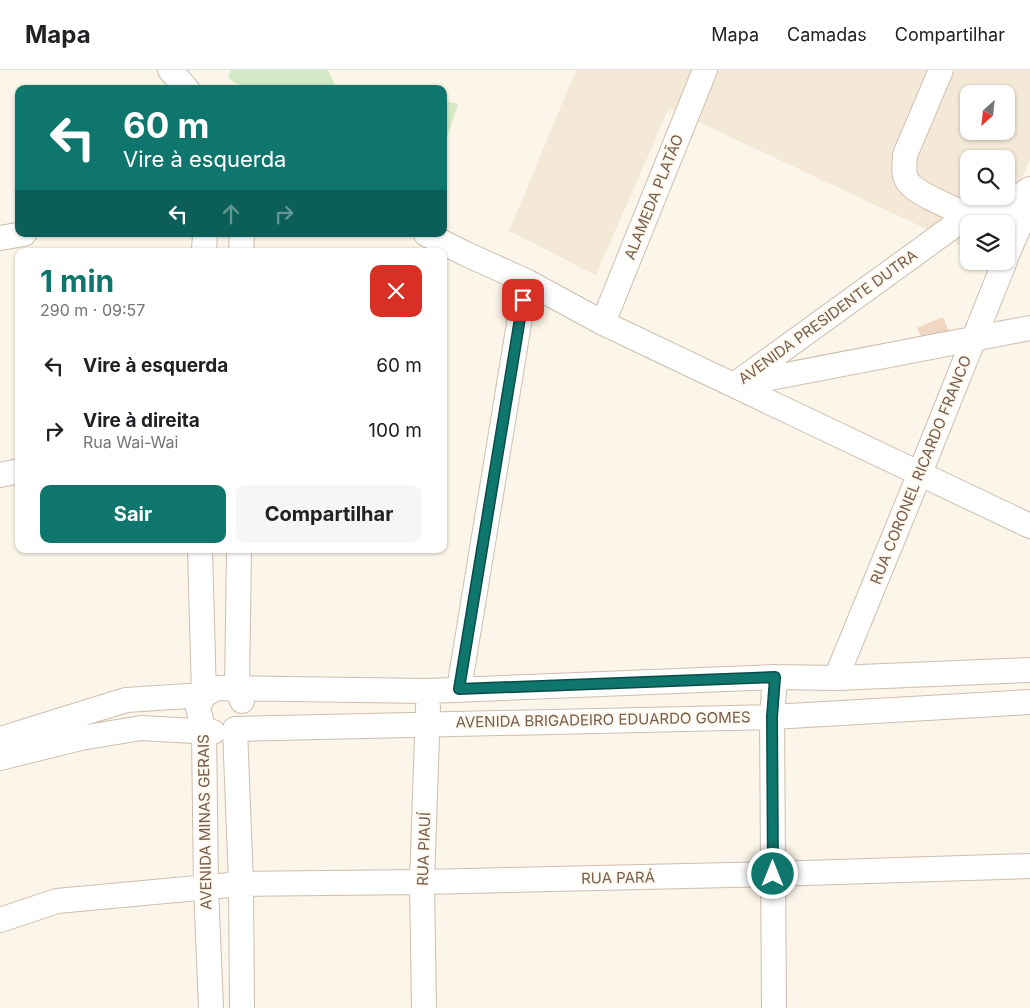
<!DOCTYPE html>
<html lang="pt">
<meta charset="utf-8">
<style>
:root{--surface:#fff;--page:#f6f6f6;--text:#202124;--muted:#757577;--line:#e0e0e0;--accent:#0f766e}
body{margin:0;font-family:Inter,sans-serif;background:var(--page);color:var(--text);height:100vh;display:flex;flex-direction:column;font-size:19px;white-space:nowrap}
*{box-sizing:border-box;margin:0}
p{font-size:16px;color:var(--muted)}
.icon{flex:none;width:28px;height:28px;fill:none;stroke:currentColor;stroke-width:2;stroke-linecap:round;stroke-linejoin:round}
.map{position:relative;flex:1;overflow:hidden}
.panel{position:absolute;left:15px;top:178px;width:432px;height:305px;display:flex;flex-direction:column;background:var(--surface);border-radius:10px;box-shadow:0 1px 4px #0004}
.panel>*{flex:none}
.hud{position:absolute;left:15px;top:15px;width:432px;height:152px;border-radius:10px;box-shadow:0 1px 4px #0004;background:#0f766e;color:#fff;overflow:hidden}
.needle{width:32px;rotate:207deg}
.controls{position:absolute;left:960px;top:15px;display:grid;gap:10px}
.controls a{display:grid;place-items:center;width:55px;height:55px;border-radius:10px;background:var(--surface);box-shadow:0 1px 4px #0004;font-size:25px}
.pin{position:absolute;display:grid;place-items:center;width:42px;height:42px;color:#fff;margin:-21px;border-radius:10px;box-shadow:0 2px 8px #0006}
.me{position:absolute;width:55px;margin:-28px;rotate:0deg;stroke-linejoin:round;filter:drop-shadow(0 0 4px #0008)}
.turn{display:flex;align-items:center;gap:18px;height:105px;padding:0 25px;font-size:22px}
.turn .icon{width:65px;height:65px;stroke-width:2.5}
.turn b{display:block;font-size:35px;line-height:42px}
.lanes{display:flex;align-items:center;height:48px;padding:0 25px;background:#0003;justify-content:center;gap:25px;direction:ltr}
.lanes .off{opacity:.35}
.round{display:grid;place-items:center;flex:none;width:52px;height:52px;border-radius:10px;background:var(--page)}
.head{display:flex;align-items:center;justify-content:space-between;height:85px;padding:0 25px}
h1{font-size:30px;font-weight:700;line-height:38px;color:var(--accent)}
.button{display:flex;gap:10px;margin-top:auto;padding:10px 25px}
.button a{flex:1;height:58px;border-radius:10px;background:var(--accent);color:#fff;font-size:20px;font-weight:700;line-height:58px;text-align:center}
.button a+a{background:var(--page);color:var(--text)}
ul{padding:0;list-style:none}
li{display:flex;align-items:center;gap:15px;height:65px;padding:0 25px}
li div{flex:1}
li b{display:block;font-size:19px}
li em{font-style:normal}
header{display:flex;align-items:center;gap:30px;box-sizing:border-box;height:70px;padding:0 25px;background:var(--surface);border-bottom:1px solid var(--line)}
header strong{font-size:24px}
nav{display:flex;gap:28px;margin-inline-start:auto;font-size:18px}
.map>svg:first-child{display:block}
.residential{fill:#f4e8d7;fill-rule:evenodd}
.green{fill:#d4eac7}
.building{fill:#f1d6c1}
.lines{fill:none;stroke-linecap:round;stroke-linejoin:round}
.minor-casing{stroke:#cebeae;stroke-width:26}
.minor{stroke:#fff;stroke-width:24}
.route-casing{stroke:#0a4d48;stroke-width:12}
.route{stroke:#0f766e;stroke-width:9}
.labels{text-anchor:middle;stroke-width:4;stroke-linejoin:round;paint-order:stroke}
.street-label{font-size:15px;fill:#775d4c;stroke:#fff9ef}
</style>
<header>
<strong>Mapa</strong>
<nav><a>Mapa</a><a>Camadas</a><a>Compartilhar</a></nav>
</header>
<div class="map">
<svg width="1030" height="938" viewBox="0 0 1030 938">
<rect width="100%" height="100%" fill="#fcf5e9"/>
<path class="residential" d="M 576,0 L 1030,0 L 1030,89 L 1003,154 L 969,154 L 969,179 L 669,38 L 596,205 L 509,161 ZM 969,24 L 1006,24 L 1006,61 L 969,61 ZM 969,89 L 1006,89 L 1006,126 L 969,126 Z"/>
<path class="green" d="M 231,0 L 328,0 L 337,19 L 245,19 L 228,8 Z
M 444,31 L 458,34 L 444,77 Z"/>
<path class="building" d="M 943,247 L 950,264 L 925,275 L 917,258 Z"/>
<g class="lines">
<defs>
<path id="minor" d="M 170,0 L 187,19
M 941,0 L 905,85 C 905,93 902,104 908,112 C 919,127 970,145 988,154
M 995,126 L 734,315 L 1030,258
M 985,149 L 1030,119
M 426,164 L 466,184 L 526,211 L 603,253 L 1030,456
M 0,168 L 24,164
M 204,181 L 205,164
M 241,181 L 242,164
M 1006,187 L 1030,132
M 603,253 L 705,0
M 0,405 L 19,401
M 200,479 L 204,625 L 198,638 L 204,661 L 206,817 L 211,938
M 239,479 L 237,619 L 242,631
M 836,608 L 920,403 L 1005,191
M 459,619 L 526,211
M 0,669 L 126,630 L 204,625 L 217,618 L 428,621 L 775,607 L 836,608 L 1030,600
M 0,688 L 81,668 L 141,658 L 213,662
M 0,850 L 57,831 L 241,814 L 422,812 L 773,804 L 1030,796
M 242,938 L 241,814 L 235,659 L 772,647 L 1030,632
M 424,938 L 422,812 L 428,637
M 774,938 L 772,647 L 775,607"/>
</defs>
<use href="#minor" class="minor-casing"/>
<use href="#minor" class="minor"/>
</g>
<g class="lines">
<defs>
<path id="route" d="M 523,230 L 459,619 L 775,607 L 772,647 L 773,804"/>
</defs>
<use href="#route" class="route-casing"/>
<use href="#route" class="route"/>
</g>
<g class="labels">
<g class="street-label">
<text transform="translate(654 127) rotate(-68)" y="5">ALAMEDA PLATÃO</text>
<text transform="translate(828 247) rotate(-36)" y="5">AVENIDA PRESIDENTE DUTRA</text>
<text transform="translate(921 400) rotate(-68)" y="5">RUA CORONEL RICARDO FRANCO</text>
<text transform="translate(603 650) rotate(-1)" y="5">AVENIDA BRIGADEIRO EDUARDO GOMES</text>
<text transform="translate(205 752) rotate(-91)" y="5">AVENIDA MINAS GERAIS</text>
<text transform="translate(424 779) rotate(-88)" y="5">RUA PIAUÍ</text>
<text transform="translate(618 808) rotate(-1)" y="5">RUA PARÁ</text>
</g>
</g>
</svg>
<div class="controls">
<a><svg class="needle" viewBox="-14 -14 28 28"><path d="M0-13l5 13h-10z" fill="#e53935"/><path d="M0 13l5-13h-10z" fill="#757577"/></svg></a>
<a><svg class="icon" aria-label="search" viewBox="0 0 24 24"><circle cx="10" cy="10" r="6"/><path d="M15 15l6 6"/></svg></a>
<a><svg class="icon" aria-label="layers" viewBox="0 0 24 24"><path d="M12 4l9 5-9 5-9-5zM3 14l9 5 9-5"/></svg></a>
</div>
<div class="pin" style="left:523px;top:230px;background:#d93025"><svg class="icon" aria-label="arrive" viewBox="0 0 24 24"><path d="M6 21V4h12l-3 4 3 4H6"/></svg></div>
<svg class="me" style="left:773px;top:804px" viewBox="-20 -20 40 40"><circle r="17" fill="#0f766e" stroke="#fff" stroke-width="3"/><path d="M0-11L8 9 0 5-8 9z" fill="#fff"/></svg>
<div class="hud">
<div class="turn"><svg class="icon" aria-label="left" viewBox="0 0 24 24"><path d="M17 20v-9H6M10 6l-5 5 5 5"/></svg><div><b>60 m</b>Vire à esquerda</div></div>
<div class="lanes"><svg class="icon" aria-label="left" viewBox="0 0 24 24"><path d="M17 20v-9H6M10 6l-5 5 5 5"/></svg><svg class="icon off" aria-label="ahead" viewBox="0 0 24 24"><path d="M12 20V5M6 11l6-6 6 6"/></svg><svg class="icon off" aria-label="right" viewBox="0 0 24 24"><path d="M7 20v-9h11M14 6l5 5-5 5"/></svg></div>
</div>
<section class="panel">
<div class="head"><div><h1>1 min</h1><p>290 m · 09:57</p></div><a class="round" style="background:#d93025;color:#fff"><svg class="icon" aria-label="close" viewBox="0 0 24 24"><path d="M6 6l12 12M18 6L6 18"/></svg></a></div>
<ul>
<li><svg class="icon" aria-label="left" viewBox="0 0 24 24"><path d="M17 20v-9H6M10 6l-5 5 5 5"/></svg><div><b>Vire à esquerda</b></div><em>60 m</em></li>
<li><svg class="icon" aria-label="right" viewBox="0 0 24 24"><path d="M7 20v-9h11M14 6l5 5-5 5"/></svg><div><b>Vire à direita</b><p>Rua Wai-Wai</p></div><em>100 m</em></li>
</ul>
<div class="button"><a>Sair</a><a>Compartilhar</a></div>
</section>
</div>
